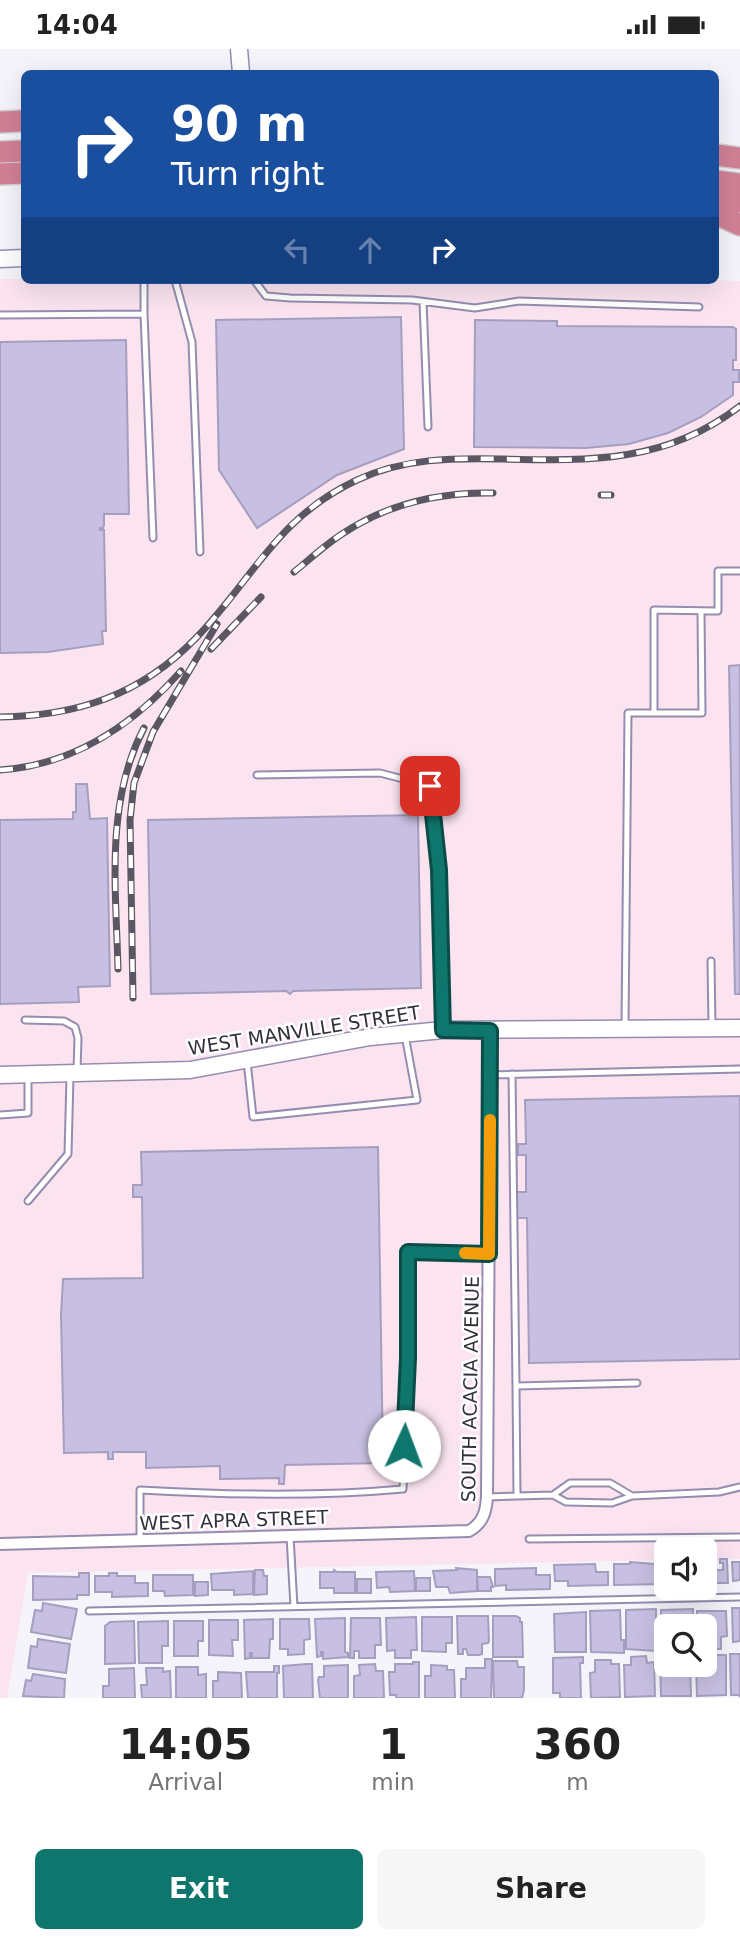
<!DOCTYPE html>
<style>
:root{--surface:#fff;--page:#f6f6f6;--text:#222;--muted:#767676;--accent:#0f766e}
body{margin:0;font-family:"DejaVu Sans",sans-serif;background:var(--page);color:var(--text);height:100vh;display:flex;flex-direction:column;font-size:26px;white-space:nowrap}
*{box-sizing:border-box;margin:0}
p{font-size:23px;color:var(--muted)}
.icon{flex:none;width:38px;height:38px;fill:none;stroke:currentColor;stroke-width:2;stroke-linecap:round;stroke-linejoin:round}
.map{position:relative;height:1649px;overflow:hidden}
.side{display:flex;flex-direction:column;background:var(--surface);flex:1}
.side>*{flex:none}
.banner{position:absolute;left:21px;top:21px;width:698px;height:214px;border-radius:10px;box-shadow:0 7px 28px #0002;background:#1a4fa0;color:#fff;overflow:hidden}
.tools{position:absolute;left:654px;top:1488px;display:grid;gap:14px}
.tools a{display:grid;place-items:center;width:63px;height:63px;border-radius:10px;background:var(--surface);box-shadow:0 7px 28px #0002;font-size:35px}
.pin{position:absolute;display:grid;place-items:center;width:60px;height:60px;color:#fff;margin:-30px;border-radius:14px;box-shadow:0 4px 10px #0006}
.me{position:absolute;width:77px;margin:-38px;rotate:2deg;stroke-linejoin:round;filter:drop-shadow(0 0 5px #0008)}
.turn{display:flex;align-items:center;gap:24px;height:147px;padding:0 35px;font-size:32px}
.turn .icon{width:91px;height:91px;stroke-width:2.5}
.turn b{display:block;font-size:49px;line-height:60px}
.lanes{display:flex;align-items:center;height:66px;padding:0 35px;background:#0003;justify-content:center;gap:35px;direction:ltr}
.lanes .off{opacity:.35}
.eta{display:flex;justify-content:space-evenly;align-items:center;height:119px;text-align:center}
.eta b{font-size:42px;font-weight:700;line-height:49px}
.cta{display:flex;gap:14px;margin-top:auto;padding:14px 35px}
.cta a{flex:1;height:80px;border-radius:10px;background:var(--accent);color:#fff;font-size:28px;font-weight:700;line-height:80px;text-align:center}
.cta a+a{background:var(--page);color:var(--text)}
.status{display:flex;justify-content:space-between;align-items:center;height:49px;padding:0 35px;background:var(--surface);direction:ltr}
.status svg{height:19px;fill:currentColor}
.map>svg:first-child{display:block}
.industrial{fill:#fbe4f0}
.building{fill:#c8c0e2;stroke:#a69ebf;stroke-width:2}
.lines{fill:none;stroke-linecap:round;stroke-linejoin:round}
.lane-casing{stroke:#958dae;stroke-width:9}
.street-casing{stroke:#958dae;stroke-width:14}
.secondary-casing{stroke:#958dae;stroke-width:19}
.highway-casing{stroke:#d2d1d4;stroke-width:24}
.lane{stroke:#fff;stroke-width:5}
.street{stroke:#fff;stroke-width:10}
.secondary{stroke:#fff;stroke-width:16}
.highway{stroke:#d18196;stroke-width:21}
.rail-casing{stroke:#5a5763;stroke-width:7}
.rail{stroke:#fff;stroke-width:4.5;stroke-dasharray:13;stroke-linecap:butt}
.route-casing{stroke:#0a4d48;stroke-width:18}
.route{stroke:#0f766e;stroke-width:12}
.slow{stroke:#f59e0b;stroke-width:12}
.labels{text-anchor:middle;stroke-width:5;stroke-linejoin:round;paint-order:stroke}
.street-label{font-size:19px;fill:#33303d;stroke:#fff}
</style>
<div class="status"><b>14:04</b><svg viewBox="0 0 49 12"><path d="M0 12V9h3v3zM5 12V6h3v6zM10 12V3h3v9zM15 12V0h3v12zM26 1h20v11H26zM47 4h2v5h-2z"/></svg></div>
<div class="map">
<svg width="740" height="1649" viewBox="0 0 740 1649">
<rect width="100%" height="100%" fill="#f6f4fb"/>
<path class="industrial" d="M 0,230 L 716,231 L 740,232 L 740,1510 L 705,1511 L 705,1500 L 667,1500 L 667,1511 L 28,1524 L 7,1649 L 0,1649 Z"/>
<path class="building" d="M 401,268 L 404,400 L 337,426 L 257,479 L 219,421 L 216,271 Z
M 475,271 L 557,272 L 557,277 L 733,278 L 736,280 L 736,311 L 733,311 L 733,321 L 739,321 L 739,333 L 733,333 L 733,346 L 701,368 L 668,384 L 629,395 L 586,399 L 474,398 Z
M 126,291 L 129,465 L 104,465 L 104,476 L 103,479 L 100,479 L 100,481 L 104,481 L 106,582 L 102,582 L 103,595 L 48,603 L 0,604 L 0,293 Z
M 740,616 L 740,945 L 735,945 L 729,617 Z
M 76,735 L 87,735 L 90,770 L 107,769 L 110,937 L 78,938 L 79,953 L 0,955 L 0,771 L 73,770 L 73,763 L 76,763 Z
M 418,766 L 421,939 L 293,942 L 290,945 L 286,942 L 151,945 L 148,771 Z
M 740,1047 L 740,1310 L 529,1314 L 527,1169 L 517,1169 L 516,1143 L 526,1143 L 526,1106 L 518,1106 L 518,1095 L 526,1095 L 525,1051 Z
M 378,1098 L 383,1414 L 285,1416 L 284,1435 L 279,1435 L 279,1429 L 220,1430 L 220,1417 L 146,1419 L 146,1403 L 113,1403 L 113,1410 L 108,1410 L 108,1403 L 64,1404 L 61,1266 L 63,1230 L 143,1229 L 142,1148 L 133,1148 L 133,1136 L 142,1136 L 141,1103 Z
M 720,1510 L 727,1510 L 728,1534 L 705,1534 L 705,1514 L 714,1513 L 714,1521 L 723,1521 L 723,1514 L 720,1514 Z
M 630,1513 L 655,1515 L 655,1522 L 667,1522 L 667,1535 L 614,1536 L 614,1515 L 630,1515 Z
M 732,1513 L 740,1513 L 740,1531 L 733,1532 Z
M 595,1515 L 596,1523 L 608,1523 L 608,1536 L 568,1537 L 568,1532 L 555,1532 L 554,1516 Z
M 456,1519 L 477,1521 L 477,1542 L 450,1544 L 448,1538 L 436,1538 L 433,1522 L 457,1521 Z
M 536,1519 L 536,1526 L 550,1526 L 550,1540 L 506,1541 L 506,1536 L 495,1537 L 495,1520 Z
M 255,1521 L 263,1521 L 264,1527 L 267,1527 L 267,1545 L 254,1546 Z
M 334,1521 L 337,1523 L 355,1523 L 355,1544 L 334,1544 L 334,1539 L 320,1539 L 320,1523 L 334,1523 Z
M 253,1522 L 253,1545 L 234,1546 L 234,1541 L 212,1541 L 211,1525 Z
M 414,1522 L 415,1542 L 390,1543 L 389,1538 L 377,1539 L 376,1523 Z
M 79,1524 L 89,1524 L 89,1546 L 77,1546 L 77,1550 L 33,1551 L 33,1527 L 79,1528 Z
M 109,1524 L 117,1524 L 117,1527 L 135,1527 L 135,1534 L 148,1534 L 148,1547 L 112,1548 L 112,1543 L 95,1543 L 95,1527 L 109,1527 Z
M 153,1526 L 193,1526 L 193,1546 L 165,1547 L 164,1542 L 153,1542 Z
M 477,1528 L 490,1528 L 493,1538 L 491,1538 L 491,1542 L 478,1542 Z
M 416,1529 L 430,1529 L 430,1542 L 416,1542 Z
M 357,1530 L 371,1530 L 371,1544 L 357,1544 Z
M 195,1533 L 208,1533 L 208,1546 L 195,1547 Z
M 43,1554 L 77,1560 L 71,1590 L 31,1583 L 35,1561 L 42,1562 Z
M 732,1559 L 740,1559 L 740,1592 L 733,1593 Z
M 656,1560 L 656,1602 L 626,1600 L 626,1561 Z
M 693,1560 L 693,1577 L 667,1577 L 667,1603 L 662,1603 L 661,1561 Z
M 620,1561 L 621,1591 L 624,1591 L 624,1604 L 591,1603 L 590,1562 Z
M 697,1562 L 726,1562 L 727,1587 L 721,1588 L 721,1600 L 705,1600 L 705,1577 L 697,1577 Z
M 586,1563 L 586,1603 L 555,1603 L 554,1565 Z
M 457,1567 L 488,1567 L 489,1592 L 488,1594 L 482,1595 L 482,1605 L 479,1606 L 468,1606 L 466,1600 L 463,1600 L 463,1605 L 458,1605 Z
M 493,1567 L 516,1567 L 520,1569 L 520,1573 L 522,1573 L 523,1608 L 493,1608 Z
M 416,1568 L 417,1601 L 411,1601 L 411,1609 L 395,1609 L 395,1601 L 387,1602 L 386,1569 Z
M 422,1568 L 452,1568 L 452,1594 L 446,1594 L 446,1603 L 422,1602 Z
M 345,1569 L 345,1603 L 348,1604 L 348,1608 L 323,1610 L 323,1603 L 321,1603 L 321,1607 L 317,1608 L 315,1570 Z
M 351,1569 L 380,1569 L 381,1596 L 375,1596 L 375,1609 L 359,1609 L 359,1602 L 354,1602 L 354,1609 L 350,1609 Z
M 273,1570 L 273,1590 L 270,1590 L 269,1609 L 252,1609 L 252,1604 L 250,1604 L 250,1609 L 245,1610 L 244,1571 Z
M 280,1570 L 309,1570 L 310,1590 L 304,1591 L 304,1605 L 288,1606 L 288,1600 L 280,1600 Z
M 209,1571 L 238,1571 L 238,1591 L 232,1591 L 233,1607 L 209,1606 Z
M 134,1572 L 135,1614 L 105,1615 L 105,1577 L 110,1573 Z
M 168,1572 L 168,1597 L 162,1597 L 162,1614 L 139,1614 L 138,1573 Z
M 174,1572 L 203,1572 L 203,1592 L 198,1592 L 198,1607 L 174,1607 Z
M 38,1590 L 70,1595 L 66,1624 L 28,1619 L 31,1597 L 37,1598 Z
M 730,1605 L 740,1605 L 740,1648 L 739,1646 L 731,1646 Z
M 705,1606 L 726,1606 L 726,1646 L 697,1647 L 696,1615 L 705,1615 Z
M 646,1607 L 647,1614 L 654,1613 L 655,1647 L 625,1648 L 624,1616 L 631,1616 L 631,1608 Z
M 660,1607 L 667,1607 L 667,1615 L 690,1615 L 691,1647 L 661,1647 Z
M 583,1608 L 583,1614 L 580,1614 L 581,1649 L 560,1649 L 560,1644 L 553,1644 L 553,1609 Z
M 485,1610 L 492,1610 L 491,1649 L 461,1649 L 461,1630 L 466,1630 L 466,1619 L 485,1619 Z
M 595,1611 L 611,1611 L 611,1615 L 619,1615 L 620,1648 L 591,1649 L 590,1624 L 595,1623 Z
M 493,1612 L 517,1612 L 518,1618 L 524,1618 L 524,1641 L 522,1649 L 494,1649 Z
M 413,1613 L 419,1613 L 419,1649 L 396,1649 L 396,1646 L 390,1646 L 389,1623 L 395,1623 L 395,1615 L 413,1615 Z
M 307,1615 L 312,1615 L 313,1649 L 284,1649 L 283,1617 Z
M 375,1615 L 376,1622 L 383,1622 L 384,1649 L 354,1649 L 354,1627 L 360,1626 L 359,1616 Z
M 348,1616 L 348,1649 L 320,1649 L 318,1631 L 319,1628 L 324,1628 L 324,1617 Z
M 431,1616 L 447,1617 L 447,1621 L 454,1621 L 455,1649 L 425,1649 L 425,1627 L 431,1627 Z
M 274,1617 L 279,1617 L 279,1624 L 277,1624 L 277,1649 L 248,1649 L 246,1623 L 274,1623 Z
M 176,1618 L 198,1618 L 198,1626 L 206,1625 L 206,1649 L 176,1649 Z
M 134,1619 L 135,1649 L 103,1649 L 103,1637 L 109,1637 L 109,1620 Z
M 146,1619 L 163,1619 L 163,1623 L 170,1622 L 171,1649 L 142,1649 L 141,1636 L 147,1636 Z
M 218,1623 L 241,1624 L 242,1649 L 213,1649 L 213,1632 L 218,1632 Z
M 33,1625 L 65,1630 L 64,1649 L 23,1647 L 26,1631 L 31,1632 Z"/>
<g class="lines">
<defs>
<path id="lane" d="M 175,231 L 192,293 L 200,503
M 254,231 L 266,247 L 290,249 L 412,251 L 475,259 L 519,252 L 699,258
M 423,253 L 428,378
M 144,265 L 144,231
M 0,266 L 144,265 L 153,489
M 654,664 L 702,664 L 701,562
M 257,726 L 380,724 L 430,737 L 438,821 L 443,978
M 711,912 L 712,976
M 25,971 L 64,972 L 75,978 L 78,989 L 77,1022
M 625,977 L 628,664 L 654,664 L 654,561 L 718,562 L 718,522 L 740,522
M 247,1012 L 253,1068 L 417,1051 L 405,986
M 512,1025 L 516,1337
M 490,1026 L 740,1020
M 0,1066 L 28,1064 L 28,1029
M 28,1152 L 68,1105 L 70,1028
M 517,1447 L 553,1446 L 566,1453 L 612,1454 L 632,1447 L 610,1434 L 570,1434 L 553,1446
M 632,1447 L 719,1443 L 740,1438
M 487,1448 L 517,1447 L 516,1337 L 637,1334
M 290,1487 L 294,1558
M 529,1490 L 740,1488
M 140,1491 L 140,1441 C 227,1446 315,1448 403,1440 L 408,1309 L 408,1203 L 489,1205
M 89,1562 L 740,1548"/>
<path id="street" d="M 0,1495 L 469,1482 C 483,1474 486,1463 487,1448 L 490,982"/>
<path id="secondary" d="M 239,0 L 241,24
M 0,210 L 24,209
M 0,1026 L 190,1021 L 370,988 L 443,981 L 740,979"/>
<path id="highway" d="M 0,73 L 24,72
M 0,103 L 24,102
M 716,106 L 740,109
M 0,125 L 24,124
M 716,132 L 740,135
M 716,150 L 740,153
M 716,165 L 740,176"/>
</defs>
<use href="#lane" class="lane-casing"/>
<use href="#street" class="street-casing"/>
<use href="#secondary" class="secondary-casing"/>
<use href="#highway" class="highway-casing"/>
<use href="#lane" class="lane"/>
<use href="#street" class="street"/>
<use href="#secondary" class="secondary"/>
<use href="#highway" class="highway"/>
<defs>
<path id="rail" d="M 601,446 L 611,446
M 294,523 C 310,510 325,496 342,485 C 387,455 440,443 493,444
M 211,600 L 261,548
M 0,668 C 77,667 141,646 196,589 C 254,529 276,469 357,431 C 404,409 452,409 502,410 C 591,412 666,414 740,357
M 0,721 C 74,716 133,676 181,622
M 118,920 C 116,839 105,753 144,679
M 133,949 L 130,771 L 134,734 L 153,683 L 217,575"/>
</defs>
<use href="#rail" class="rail-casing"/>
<use href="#rail" class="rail"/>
</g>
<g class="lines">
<defs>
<path id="route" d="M 404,1397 L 408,1309 L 408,1203 L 489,1205 L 490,982 L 443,981 L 439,821 L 430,737"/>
</defs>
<use href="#route" class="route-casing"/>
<use href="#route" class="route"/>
<path class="slow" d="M 465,1204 L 489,1205 L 490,1071"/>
</g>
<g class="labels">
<g class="street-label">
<text transform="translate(304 981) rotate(-9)" y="7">WEST MANVILLE STREET</text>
<text transform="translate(470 1340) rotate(-89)" y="7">SOUTH ACACIA AVENUE</text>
<text transform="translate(234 1471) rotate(-2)" y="7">WEST APRA STREET</text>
</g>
</g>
</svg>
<div class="tools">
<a><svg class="icon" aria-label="sound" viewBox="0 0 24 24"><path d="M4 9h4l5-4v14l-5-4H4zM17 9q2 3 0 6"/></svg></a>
<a><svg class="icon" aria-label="search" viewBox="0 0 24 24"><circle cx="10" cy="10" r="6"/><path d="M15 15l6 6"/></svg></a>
</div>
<div class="pin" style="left:430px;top:737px;background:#d93025"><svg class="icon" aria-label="arrive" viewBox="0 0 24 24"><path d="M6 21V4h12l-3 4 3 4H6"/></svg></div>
<svg class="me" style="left:404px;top:1397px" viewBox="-20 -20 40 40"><circle r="19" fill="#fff"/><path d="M0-13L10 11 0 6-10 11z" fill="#0f766e"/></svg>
<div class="banner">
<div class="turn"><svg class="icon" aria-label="right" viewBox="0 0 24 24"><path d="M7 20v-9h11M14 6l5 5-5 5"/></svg><div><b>90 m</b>Turn right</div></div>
<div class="lanes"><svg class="icon off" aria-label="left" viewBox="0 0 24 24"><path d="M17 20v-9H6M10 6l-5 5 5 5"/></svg><svg class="icon off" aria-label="ahead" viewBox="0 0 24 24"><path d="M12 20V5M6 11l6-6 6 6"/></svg><svg class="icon" aria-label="right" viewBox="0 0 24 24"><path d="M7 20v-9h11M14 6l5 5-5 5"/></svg></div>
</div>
</div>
<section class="side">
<div class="eta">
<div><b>14:05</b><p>Arrival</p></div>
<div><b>1</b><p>min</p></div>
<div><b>360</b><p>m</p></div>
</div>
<div class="cta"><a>Exit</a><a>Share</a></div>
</section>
